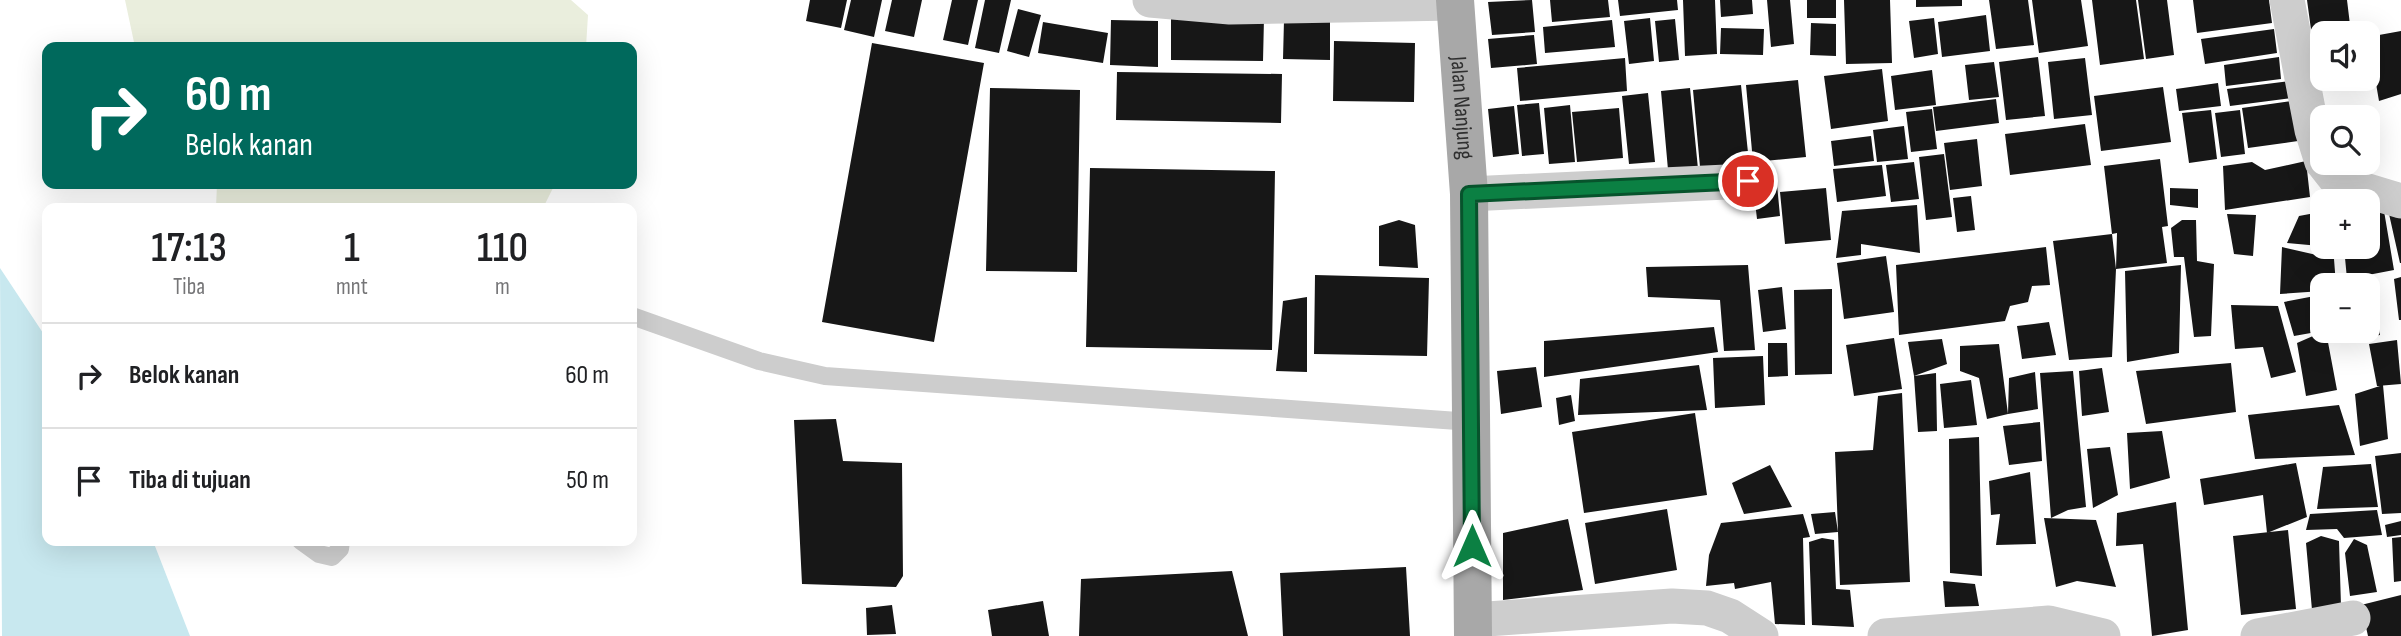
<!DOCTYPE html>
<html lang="id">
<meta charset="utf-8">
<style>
:root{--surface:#fff;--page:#f6f6f6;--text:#202124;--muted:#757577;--line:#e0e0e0}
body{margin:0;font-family:"Sofia Sans Condensed",sans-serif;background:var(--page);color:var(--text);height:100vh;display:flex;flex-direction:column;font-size:26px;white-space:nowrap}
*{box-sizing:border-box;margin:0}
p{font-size:23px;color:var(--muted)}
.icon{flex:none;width:38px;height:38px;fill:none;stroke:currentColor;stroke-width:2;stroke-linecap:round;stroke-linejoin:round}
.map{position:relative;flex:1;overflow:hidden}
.details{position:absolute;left:42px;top:203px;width:595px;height:343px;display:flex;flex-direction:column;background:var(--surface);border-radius:14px;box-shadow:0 7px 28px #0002}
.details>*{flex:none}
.hud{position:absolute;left:42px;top:42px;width:595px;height:147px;border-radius:14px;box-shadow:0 7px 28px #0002;background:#00695c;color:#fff;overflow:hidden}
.fabs{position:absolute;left:2310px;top:21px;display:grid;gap:14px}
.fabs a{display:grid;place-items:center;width:70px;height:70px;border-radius:14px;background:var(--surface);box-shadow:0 7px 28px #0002;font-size:35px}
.pin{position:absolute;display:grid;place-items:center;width:60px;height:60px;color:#fff;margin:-30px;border:4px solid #fff;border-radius:50%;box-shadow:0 2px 7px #0007}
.me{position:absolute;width:77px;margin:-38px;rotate:0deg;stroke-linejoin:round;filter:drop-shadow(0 0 5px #0008)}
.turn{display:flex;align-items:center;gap:24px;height:147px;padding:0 28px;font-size:32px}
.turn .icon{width:91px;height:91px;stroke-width:2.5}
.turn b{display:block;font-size:49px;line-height:60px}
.eta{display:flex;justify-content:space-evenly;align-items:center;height:119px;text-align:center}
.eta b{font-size:42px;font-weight:600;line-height:49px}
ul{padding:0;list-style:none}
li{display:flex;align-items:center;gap:21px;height:105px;padding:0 28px;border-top:2px solid var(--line)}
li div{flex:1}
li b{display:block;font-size:26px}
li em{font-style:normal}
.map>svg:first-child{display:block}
.green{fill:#eaeedd}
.water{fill:#c8e8ef}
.building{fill:#171717}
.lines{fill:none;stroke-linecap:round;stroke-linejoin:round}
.lane{stroke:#cdcdcd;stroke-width:18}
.street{stroke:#cdcdcd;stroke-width:35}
.primary{stroke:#a8a8a8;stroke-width:38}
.route-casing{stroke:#07532c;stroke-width:18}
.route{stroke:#0b8043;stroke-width:12}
.labels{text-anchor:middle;stroke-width:7;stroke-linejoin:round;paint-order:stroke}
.street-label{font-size:23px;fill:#303030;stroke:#fff}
</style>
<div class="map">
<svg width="2401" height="636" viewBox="0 0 2401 636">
<rect width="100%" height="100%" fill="#fff"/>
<path class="green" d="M 125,0 L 571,0 L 588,15 L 586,47 L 135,47 Z
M 217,184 L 555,184 L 543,208 L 216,208 Z"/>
<path class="water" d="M 0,268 L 47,339 L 47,541 L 153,541 L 190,636 L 2,636 Z"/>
<path class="building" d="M 810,0 L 847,0 L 841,28 L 806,21 Z
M 851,0 L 882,0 L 874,37 L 844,30 Z
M 892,0 L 922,0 L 914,37 L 885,31 Z
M 952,0 L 978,0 L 968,45 L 943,40 Z
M 985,0 L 1011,0 L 999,53 L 975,48 Z
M 1532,0 L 1535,32 L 1492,35 L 1488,2 Z
M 1550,0 L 1608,0 L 1610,17 L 1552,22 Z
M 1618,0 L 1677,0 L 1678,10 L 1620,16 Z
M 1683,0 L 1715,0 L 1717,54 L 1685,56 Z
M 1720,0 L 1752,0 L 1753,14 L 1721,17 Z
M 1767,0 L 1790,0 L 1794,44 L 1771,47 Z
M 1807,0 L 1836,0 L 1836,18 L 1807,18 Z
M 1844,0 L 1890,0 L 1892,63 L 1846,64 Z
M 1916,0 L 1962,0 L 1962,6 L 1916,7 Z
M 1989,0 L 2028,0 L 2034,45 L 1996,49 Z
M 2032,0 L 2081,0 L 2088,46 L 2039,53 Z
M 2092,0 L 2136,0 L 2144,59 L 2100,65 Z
M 2138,0 L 2167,0 L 2174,55 L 2146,59 Z
M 2193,0 L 2269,0 L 2272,23 L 2197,33 Z
M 2307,0 L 2347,0 L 2351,33 L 2322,33 L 2322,81 L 2318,81 Z
M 1018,9 L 1041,15 L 1029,57 L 1007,51 Z
M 1986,15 L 1990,51 L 1942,57 L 1938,22 Z
M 1171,17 L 1264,18 L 1263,61 L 1171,60 Z
M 1650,18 L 1654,61 L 1629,64 L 1624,21 Z
M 1934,18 L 1938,54 L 1914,58 L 1909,21 Z
M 1675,19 L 1679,60 L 1659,62 L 1655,21 Z
M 1111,20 L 1158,21 L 1158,67 L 1110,65 Z
M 1284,20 L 1330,20 L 1330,60 L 1283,59 Z
M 1612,20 L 1615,47 L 1545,53 L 1543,27 Z
M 1043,22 L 1108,33 L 1103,63 L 1038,53 Z
M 1811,23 L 1836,24 L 1836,56 L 1810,55 Z
M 1721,28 L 1764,29 L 1763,55 L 1720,54 Z
M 2274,29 L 2277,53 L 2205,64 L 2201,39 Z
M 2401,31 L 2401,94 L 2379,101 L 2368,37 Z
M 1534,35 L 1537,64 L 1491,68 L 1488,39 Z
M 1334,41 L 1415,43 L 1414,102 L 1333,101 Z
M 872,43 L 984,63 L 934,342 L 822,322 Z
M 2038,57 L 2045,116 L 2006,120 L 1999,62 Z
M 2279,57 L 2281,79 L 2226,86 L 2224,65 Z
M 1625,58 L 1627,91 L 1520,101 L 1517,68 Z
M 2085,58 L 2092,115 L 2054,119 L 2048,62 Z
M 1994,62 L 1999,97 L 1969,100 L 1965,65 Z
M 1882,69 L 1888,121 L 1831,129 L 1824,76 Z
M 1932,70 L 1936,105 L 1895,110 L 1891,76 Z
M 1117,72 L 1282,74 L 1281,123 L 1116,120 Z
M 1798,80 L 1806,157 L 1753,162 L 1746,85 Z
M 2290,81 L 2292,98 L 2230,106 L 2227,89 Z
M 2218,83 L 2221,106 L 2179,111 L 2176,89 Z
M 1741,85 L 1750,172 L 1701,178 L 1693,90 Z
M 2163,87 L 2171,142 L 2101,151 L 2094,96 Z
M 990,88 L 1080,90 L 1077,272 L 986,271 Z
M 1690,88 L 1699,179 L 1669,181 L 1661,91 Z
M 1648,93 L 1655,162 L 1629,164 L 1622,96 Z
M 1996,99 L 1999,123 L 1936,131 L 1933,107 Z
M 2292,101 L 2298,141 L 2248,148 L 2242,108 Z
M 1539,103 L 1544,154 L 1522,156 L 1517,105 Z
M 1570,105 L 1575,162 L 1549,164 L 1544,108 Z
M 1514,106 L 1519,154 L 1493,157 L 1488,109 Z
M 1619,108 L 1623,158 L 1577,162 L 1572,112 Z
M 1932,109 L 1937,149 L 1911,152 L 1906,112 Z
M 2211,110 L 2217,159 L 2189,163 L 2182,113 Z
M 2240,110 L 2245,154 L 2221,157 L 2215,113 Z
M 2085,124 L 2091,165 L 2010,175 L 2005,134 Z
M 1904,126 L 1908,159 L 1877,162 L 1873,130 Z
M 1871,136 L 1874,161 L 1834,166 L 1831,141 Z
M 1977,139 L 1982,186 L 1950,190 L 1944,143 Z
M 1944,154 L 1952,217 L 1926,220 L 1919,157 Z
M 2160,159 L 2168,226 L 2162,227 L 2167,263 L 2116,269 L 2117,233 L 2112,234 L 2104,166 Z
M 2306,161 L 2310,197 L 2225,210 L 2223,166 L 2252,162 L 2265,170 Z
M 1914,162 L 1919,199 L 1891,202 L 1886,165 Z
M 1882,165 L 1886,196 L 1837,202 L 1833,169 Z
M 1090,168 L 1275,171 L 1272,350 L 1086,347 Z
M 1776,174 L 1780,216 L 1757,219 L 1752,176 Z
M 1826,188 L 1831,240 L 1785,244 L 1780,192 Z
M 2170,188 L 2198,189 L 2198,208 L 2170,205 Z
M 1971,196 L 1975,230 L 1957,232 L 1953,198 Z
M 1917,205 L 1920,253 L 1861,244 L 1861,255 L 1836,258 L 1842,211 Z
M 2368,210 L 2384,211 L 2394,270 L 2347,279 L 2344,247 L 2368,247 Z
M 2315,213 L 2322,215 L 2320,246 L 2287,243 L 2299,216 Z
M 2227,214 L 2256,215 L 2253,256 L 2234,254 Z
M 2389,214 L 2401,216 L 2401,263 L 2400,263 Z
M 1399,220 L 1415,225 L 1418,268 L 1379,266 L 1379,226 Z
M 2182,220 L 2196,220 L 2197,261 L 2214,264 L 2211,336 L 2194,337 L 2184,257 L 2174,257 L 2171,228 Z
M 2112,234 L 2116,269 L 2112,357 L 2069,360 L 2053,241 Z
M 2046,247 L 2050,285 L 2032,286 L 2028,302 L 2010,306 L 2005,321 L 1899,335 L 1896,265 Z
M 2282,247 L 2334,259 L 2336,285 L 2322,285 L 2322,291 L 2280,294 Z
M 1886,256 L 1894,312 L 1844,319 L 1837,263 Z
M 1748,265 L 1755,350 L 1724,351 L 1720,300 L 1648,297 L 1646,267 Z
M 2181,265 L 2179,353 L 2127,362 L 2125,271 Z
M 1315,275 L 1429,278 L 1427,356 L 1314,354 Z
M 2401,277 L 2401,320 L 2399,320 L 2394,279 Z
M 1782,287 L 1786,329 L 1763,332 L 1758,290 Z
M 1832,289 L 1832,374 L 1795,375 L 1794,290 Z
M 2368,291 L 2374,291 L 2380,335 L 2334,342 L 2333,331 L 2368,331 Z
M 2320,295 L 2322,331 L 2294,336 L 2284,302 Z
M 1307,297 L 1307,372 L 1276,371 L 1283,301 Z
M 2231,305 L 2278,306 L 2296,372 L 2271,378 L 2263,347 L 2235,349 Z
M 2049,322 L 2056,355 L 2022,359 L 2017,326 Z
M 1714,327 L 1718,352 L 1544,377 L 1544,341 Z
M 2313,336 L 2327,337 L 2337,390 L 2306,396 L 2297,343 Z
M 1894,338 L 1902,389 L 1854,396 L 1846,345 Z
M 1942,339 L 1947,364 L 1914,376 L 1908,342 Z
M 2397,340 L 2401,384 L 2377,386 L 2369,344 Z
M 1768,343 L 1787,343 L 1788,376 L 1768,377 Z
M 1999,344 L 2008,414 L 1987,419 L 1979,378 L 1960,371 L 1960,346 Z
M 1763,356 L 1765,405 L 1715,408 L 1713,358 Z
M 2231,363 L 2236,412 L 2146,424 L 2136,371 Z
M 1699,365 L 1707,410 L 1578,415 L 1580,379 Z
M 1536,367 L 1542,407 L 1501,414 L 1497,371 Z
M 2102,368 L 2109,412 L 2082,416 L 2079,371 Z
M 2073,371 L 2086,507 L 2068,510 L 2051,518 L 2040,373 Z
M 2035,372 L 2038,409 L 2008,414 L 2009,378 Z
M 1936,373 L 1937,431 L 1918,432 L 1914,376 Z
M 1971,380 L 1977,425 L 1944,428 L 1940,384 Z
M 2383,385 L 2388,439 L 2360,446 L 2355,394 Z
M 1902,393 L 1910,582 L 1840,585 L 1835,452 L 1873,450 L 1878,396 Z
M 1571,395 L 1575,421 L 1559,425 L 1556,398 Z
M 2339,405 L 2355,455 L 2255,459 L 2248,415 Z
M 1695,413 L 1707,495 L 1584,513 L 1572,432 Z
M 836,419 L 843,461 L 902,463 L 903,576 L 896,587 L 802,584 L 794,420 Z
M 2040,422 L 2042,461 L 2009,465 L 2003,426 Z
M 2162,431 L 2170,478 L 2130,489 L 2127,433 Z
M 1979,437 L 1982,576 L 1950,573 L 1949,439 Z
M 2110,447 L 2118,495 L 2093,508 L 2087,449 Z
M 2401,453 L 2401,513 L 2382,514 L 2375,456 Z
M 2296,463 L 2307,517 L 2267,533 L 2263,495 L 2204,505 L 2200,479 Z
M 2371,464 L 2378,507 L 2317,509 L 2323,467 Z
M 1770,465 L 1792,507 L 1744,514 L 1732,483 Z
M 2030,472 L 2036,544 L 1996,545 L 2000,514 L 1991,515 L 1989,481 Z
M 2176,502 L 2188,630 L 2152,636 L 2143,544 L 2116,546 L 2117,513 Z
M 1667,509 L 1677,570 L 1595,584 L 1585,523 Z
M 2377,510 L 2382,535 L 2344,538 L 2337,529 L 2306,530 L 2310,514 Z
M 1835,512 L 1838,532 L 1815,534 L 1811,514 Z
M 1803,514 L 1810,537 L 1803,538 L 1805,625 L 1775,624 L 1771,582 L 1735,589 L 1734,583 L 1706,586 L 1709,555 L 1721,523 Z
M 2044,518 L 2096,520 L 2116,587 L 2077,581 L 2056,587 Z
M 1568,519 L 1583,590 L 1503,600 L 1503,533 Z
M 2401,521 L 2401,535 L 2387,537 L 2385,525 Z
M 2288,530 L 2296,609 L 2241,615 L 2233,536 Z
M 2321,536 L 2339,541 L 2341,606 L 2312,610 L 2306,543 Z
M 2401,537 L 2401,581 L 2394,582 L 2392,538 Z
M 1822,538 L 1834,540 L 1836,589 L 1850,590 L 1854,627 L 1812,625 L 1809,542 Z
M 2354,539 L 2367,545 L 2377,592 L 2350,596 L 2345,553 Z
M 1406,567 L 1410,636 L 1283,636 L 1280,573 Z
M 1232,571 L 1248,636 L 1079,636 L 1081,579 Z
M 1943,581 L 1975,584 L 1979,606 L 1945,607 Z
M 2401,595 L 2401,636 L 2368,636 L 2361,605 Z
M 1043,601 L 1049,636 L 992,636 L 988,610 Z
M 892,605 L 896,634 L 867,635 L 866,608 Z"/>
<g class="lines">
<path class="lane" d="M 632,316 L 759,361 L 825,376 L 1472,422
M 301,541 L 319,554 L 332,557 L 340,549 L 341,541"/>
<path class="street" d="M 1150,0 L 1230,7 L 1455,3
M 2287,0 L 2312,130 L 2322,162
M 2323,163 L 2338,182 L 2401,201
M 1469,194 L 1748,181
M 1473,620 L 1672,606 L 1707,608 L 1730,616 L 1761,636
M 1885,636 L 2049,623 L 2103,636
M 2258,636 L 2353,618"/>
<path class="primary" id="s1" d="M 1455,0 L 1469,194 L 1473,636"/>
</g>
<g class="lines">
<defs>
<path id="route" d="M 1472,546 L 1469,194 L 1748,181"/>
</defs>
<use href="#route" class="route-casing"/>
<use href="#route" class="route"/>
</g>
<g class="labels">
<g class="street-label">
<text dy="8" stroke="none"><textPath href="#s1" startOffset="108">Jalan Nanjung</textPath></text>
</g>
</g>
</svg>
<div class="fabs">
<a><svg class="icon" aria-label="sound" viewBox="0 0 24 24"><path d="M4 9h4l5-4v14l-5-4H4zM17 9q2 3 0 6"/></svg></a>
<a><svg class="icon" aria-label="search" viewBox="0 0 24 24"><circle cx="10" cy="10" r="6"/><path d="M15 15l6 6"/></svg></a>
<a>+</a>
<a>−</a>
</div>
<div class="pin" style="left:1748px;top:181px;background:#d93025"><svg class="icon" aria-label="arrive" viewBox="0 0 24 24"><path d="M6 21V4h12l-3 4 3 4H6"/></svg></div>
<svg class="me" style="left:1472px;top:546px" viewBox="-20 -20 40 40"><path d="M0-17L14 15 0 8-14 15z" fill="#0b8043" stroke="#fff" stroke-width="4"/></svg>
<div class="hud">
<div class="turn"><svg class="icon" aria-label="right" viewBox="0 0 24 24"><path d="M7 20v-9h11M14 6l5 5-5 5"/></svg><div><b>60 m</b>Belok kanan</div></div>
</div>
<section class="details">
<div class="eta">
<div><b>17:13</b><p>Tiba</p></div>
<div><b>1</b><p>mnt</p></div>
<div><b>110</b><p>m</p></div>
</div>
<ul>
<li><svg class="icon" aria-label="right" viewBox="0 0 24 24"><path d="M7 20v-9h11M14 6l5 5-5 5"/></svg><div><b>Belok kanan</b></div><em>60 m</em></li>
<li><svg class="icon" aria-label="arrive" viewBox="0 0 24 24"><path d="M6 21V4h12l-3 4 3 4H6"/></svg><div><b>Tiba di tujuan</b></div><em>50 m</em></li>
</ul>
</section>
</div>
